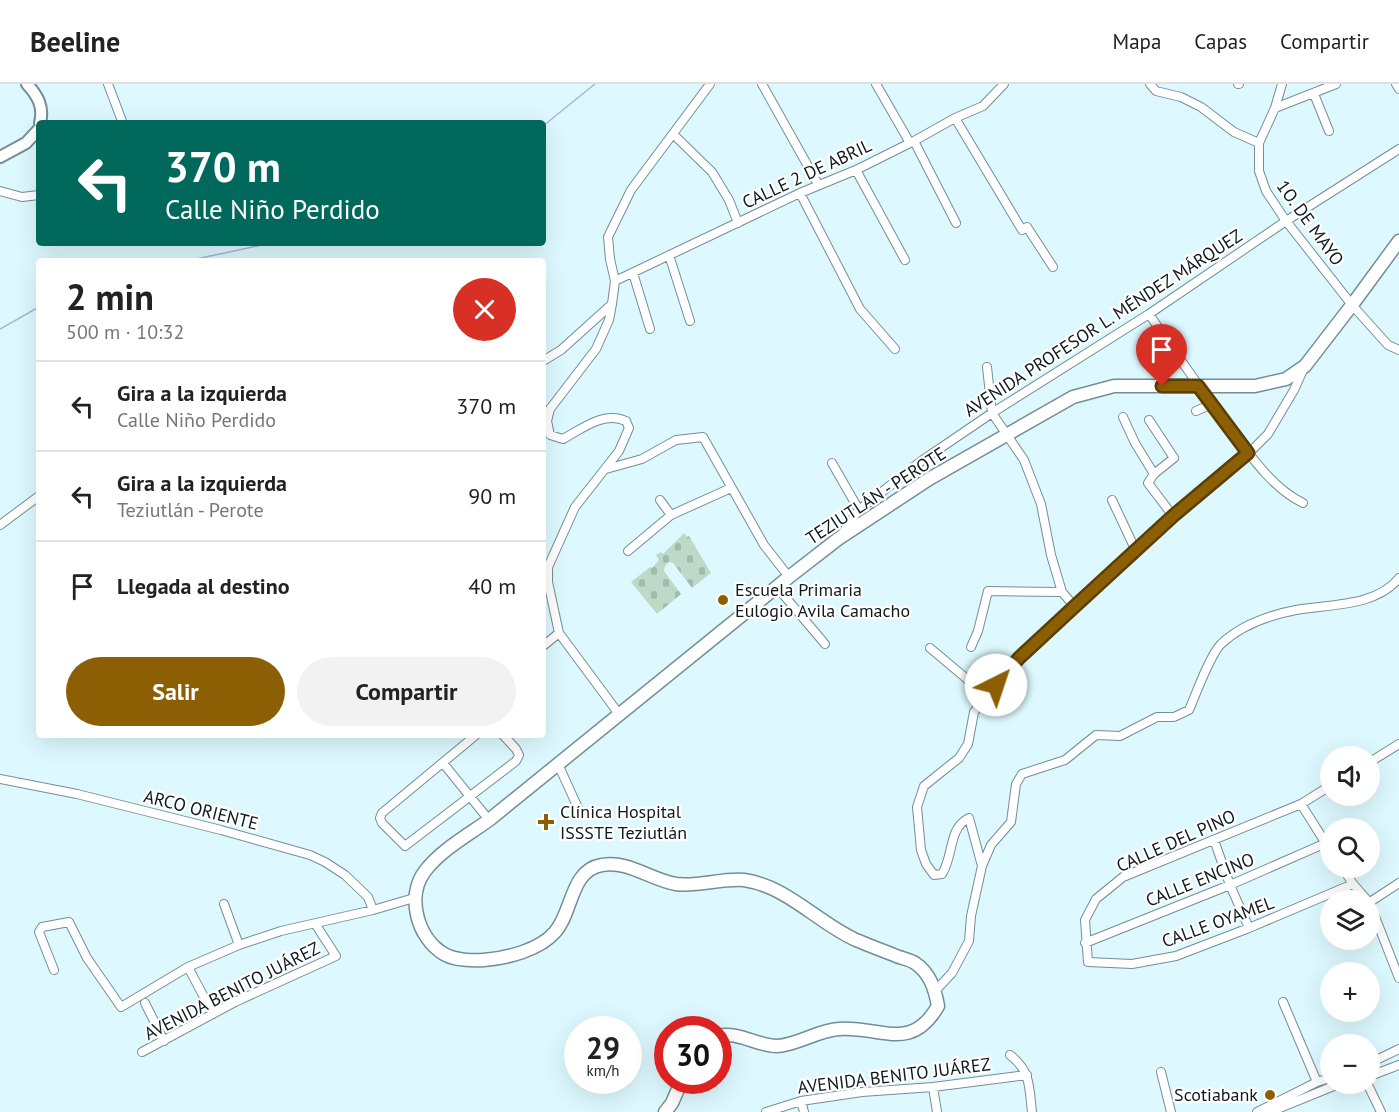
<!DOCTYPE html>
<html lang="es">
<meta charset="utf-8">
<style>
:root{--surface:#fff;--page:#f2f2f2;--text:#222;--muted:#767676;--line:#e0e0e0;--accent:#8c5f04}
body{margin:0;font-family:"PT Sans",sans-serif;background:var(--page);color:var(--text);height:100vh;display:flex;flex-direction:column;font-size:22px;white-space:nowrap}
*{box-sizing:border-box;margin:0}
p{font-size:20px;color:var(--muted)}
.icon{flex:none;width:33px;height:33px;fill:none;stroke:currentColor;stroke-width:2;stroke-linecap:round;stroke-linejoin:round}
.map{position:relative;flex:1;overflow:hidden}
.panel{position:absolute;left:36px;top:174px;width:510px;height:480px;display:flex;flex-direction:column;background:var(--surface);border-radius:6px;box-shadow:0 6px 24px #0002}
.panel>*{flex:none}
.top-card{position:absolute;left:36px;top:36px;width:510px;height:126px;border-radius:6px;box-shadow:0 6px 24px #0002;background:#00695c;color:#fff;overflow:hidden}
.controls{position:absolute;left:1320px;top:662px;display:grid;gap:12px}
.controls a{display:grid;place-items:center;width:60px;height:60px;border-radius:50%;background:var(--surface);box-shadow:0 6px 24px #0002;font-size:30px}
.speed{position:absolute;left:564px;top:932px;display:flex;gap:12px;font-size:30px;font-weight:700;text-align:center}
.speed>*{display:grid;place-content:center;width:78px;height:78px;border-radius:50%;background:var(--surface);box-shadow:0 6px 24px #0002;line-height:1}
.speed small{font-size:15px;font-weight:400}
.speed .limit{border:9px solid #d22;background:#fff;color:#111}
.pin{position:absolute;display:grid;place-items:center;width:51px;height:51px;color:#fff;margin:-62px -26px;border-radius:50% 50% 50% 0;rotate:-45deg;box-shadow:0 0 6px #0007}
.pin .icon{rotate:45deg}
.me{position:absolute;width:66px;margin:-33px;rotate:41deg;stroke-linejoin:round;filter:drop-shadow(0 0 4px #0008)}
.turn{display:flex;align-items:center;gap:21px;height:126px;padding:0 30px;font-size:27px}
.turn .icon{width:78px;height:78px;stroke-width:2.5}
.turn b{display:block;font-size:42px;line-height:51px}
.round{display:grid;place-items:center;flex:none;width:63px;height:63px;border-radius:32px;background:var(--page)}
.overview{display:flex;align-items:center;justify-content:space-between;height:102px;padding:0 30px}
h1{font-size:36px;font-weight:600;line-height:45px}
.button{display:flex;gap:12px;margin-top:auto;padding:12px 30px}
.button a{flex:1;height:69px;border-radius:36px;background:var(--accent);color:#fff;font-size:24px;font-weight:600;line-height:69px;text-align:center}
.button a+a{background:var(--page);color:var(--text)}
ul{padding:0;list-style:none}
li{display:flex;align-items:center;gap:18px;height:90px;padding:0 30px;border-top:2px solid var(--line)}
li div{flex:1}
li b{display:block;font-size:22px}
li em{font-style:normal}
header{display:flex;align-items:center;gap:36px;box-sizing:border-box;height:84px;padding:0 30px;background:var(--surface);border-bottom:2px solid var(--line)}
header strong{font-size:28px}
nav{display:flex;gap:33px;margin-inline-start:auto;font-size:21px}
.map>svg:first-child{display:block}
.cemetery{fill:url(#cemetery-stones)}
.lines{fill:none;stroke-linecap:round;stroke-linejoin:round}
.stream{stroke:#a8b7d7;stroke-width:1.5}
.street-casing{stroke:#748e93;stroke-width:10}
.secondary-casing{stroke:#748e93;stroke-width:14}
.primary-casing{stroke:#748e93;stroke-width:15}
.street{stroke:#fff;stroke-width:8}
.secondary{stroke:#fff;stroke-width:10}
.primary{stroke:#fff;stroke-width:12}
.route-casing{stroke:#5b3e03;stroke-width:15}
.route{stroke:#8c5f04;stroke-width:10}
.poi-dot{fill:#8c5f04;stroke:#fff;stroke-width:2}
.labels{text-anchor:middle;stroke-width:4.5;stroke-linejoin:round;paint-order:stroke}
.street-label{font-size:18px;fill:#0f191b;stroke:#fff}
.poi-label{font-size:18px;fill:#0f191b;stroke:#fff;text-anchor:start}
</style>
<header>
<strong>Beeline</strong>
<nav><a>Mapa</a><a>Capas</a><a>Compartir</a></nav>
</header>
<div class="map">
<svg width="1399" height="1028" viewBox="0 0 1399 1028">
<defs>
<pattern id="cemetery-stones" width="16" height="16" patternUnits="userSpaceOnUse" patternTransform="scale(1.5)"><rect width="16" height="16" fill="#bfd9c8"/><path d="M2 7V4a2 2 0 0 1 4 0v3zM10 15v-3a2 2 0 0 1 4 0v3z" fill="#a3baab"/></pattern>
</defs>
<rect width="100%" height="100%" fill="#ddf9ff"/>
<path class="cemetery" d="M 684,449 L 687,453 L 689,452 L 711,489 L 692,504 L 673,479 L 669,478 L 665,482 L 664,487 L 681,510 L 657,530 L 631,498 L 650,483 L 652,484 L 659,476 L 656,471 L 661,468 L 663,470 Z"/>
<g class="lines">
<path class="stream" d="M 543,42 L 595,0
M 187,177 L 271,159
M 0,245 L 39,223"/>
<defs>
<path id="street" d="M 108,0 L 122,37 L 120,39
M 762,0 L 818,100
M 876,0 L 910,59
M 1150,0 L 1156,7 L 1181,13 L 1201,23 L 1234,48 L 1259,59
M 1238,0 L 1239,0
M 1282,0 L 1275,24 L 1259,59 L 1259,87 L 1266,107 L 1286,137 L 1352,221 L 1388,261 L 1399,266
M 1396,0 L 1399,5
M 1314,10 L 1329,47
M 1275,24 L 1336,0
M 955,34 L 1022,146 L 1027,143 L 1053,183
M 673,50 L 712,88 L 729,116 L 738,139
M 914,57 L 956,139
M 856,86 L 905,176
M 0,107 L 22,113 L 39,111
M 800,109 L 860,225 L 895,265
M 669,171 L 690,237
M 633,189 L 650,245
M 615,197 L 800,109 L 856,86 L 914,57 L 955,34 L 983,22 L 1004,0
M 612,220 L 609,236 L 596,265 L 550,325 L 547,337 L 550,351 L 563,355 C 583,344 604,327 626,337 L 629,344 L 619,367 L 575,423 L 548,483 L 548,498 L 559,549 L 619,630
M 1149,230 C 1175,268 1201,306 1229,343 C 1250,371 1272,404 1303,419
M 543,277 L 561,266 L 612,220 L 615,197 L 610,175 L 608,153 L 631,106 L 710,0
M 987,283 L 992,329 L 1024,376 L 1041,420 L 1051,471 L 1062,508 L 1075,523
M 1196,327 L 1212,320
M 1123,333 L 1135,359 L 1154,390
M 1149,336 L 1174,374 L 1154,390 L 1148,399 L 1173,432
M 832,379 L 859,426
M 606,385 L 642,375 L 676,356 L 703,353 L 764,461 L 789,493
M 660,416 L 671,431
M 1112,416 L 1136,467
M 0,441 L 39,412
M 843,448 L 859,426 L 920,378 L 992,329 L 1149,230 L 1286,137 L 1399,65
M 628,467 L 671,431 L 731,404
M 776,502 L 825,560
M 543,562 L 559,549
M 971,563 L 978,547 L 988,507 L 1062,508
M 930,564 L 986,611
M 476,651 L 382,729 L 380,734 L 382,739 L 405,762 L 516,677 L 519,671 L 516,665 L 503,651
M 1370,678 L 1399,660
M 443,679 L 489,736
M 558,680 L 578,724
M 0,695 L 77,710 L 221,746 L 310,771 L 325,778 L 345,791 L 368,813 L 373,826
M 1330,702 L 1301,720 L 1123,793 L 1096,815 L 1085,836 L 1088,878 L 1132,880 L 1176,872 L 1249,844 L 1353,800
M 1301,720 L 1330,766
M 1214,756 L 1230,801 L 1249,844
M 982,782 L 991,761 L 1011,738 L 1016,700 L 1022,690 L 1065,676 L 1096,651 L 1120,652 L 1157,633 L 1174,633 L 1189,626 C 1196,610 1210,571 1221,560 C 1241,541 1270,531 1296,526 C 1329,520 1376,523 1399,494
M 1342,783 L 1353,800 L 1367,816
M 1370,818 L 1399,799
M 224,820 L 239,861
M 1370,820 L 1399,894
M 1085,859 L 1230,801 L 1326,759
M 188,883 L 213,930
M 54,886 L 39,848 L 42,843 L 69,838 L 87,874 L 121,923 L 188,883 L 239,861 L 281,847 L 373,826 L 414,814
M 935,907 L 952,889 L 969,857 L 971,832 L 982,782 L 969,734 C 948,744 954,771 942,790 L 934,791 L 926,780 L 921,766 L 917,723 L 924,702 L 959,674 L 968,660 L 974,628 L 1019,574 L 1173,432 L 1238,380 L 1268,350 L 1294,306 L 1303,286
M 1283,918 L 1317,998
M 145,919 L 164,957
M 142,968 L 235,918 L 336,872 L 316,841
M 1010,971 C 1031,987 1029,1003 1032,1028
M 1370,979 L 1399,965
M 1161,988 L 1171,1028
M 1370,992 L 1399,981
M 1367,999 L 1381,1028
M 933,1003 L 937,1028
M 801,1017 L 804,1028
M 766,1028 L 801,1017 L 862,1008 L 933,1003 L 1027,991
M 1257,1028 L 1317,998 L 1330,994
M 1270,1028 L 1341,999"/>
<path id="secondary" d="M 27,0 C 38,12 44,23 40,39
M 0,73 L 26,59 L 39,45"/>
<path id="primary" d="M 718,952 C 739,947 757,962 777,962 C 798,961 818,946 839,945 C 881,942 911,969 938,922 C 935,905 930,889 915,879 C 909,875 900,874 894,871 C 881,866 868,861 856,856 C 818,839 787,802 744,796 C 722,794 698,803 676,800 C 651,796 628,776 602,781 C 570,786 573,828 555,848 C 540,866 507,874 484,876 C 473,877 454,876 444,870 C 417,854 406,812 425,787 C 441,766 468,751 489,736 L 789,493 L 838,455 L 929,395 L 1073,313 L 1114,302 L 1255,302 L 1286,295 L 1305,282 L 1352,221 L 1399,157
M 665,1028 L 672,1019 L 682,996"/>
</defs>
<use href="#street" class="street-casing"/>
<use href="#secondary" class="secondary-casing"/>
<use href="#primary" class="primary-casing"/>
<use href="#street" class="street"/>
<use href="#secondary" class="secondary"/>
<use href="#primary" class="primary"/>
</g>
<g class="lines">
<defs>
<path id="route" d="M 996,601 L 1019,574 L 1074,523 L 1173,432 L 1248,369 L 1198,302 L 1162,302"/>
</defs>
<use href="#route" class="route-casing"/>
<use href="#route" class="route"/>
</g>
<g class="poi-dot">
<circle cx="723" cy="516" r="6"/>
<path d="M543 729h6v6h6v6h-6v6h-6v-6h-6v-6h6z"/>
<circle cx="1270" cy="1011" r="6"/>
</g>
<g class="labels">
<g class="street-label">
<text transform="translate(807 90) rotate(-25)" y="6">CALLE 2 DE ABRIL</text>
<text transform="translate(1310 139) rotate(54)" y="6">1O. DE MAYO</text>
<text transform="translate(1103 239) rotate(-33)" y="6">AVENIDA PROFESOR L. MÉNDEZ MÁRQUEZ</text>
<text transform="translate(876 412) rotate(-33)" y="6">TEZIUTLÁN - PEROTE</text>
<text transform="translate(201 726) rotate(14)" y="6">ARCO ORIENTE</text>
<text transform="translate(1176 757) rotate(-24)" y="6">CALLE DEL PINO</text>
<text transform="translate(1200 796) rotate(-22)" y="6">CALLE ENCINO</text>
<text transform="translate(1218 838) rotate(-20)" y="6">CALLE OYAMEL</text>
<text transform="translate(232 907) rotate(-27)" y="6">AVENIDA BENITO JUÁREZ</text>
<text transform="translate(894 992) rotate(-7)" y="6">AVENIDA BENITO JUÁREZ</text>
</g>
<g class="poi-label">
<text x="735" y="512">Escuela Primaria<tspan x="735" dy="21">Eulogio Avila Camacho</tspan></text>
<text x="560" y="734">Clínica Hospital<tspan x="560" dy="21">ISSSTE Teziutlán</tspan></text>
<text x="1258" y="1017" text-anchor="end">Scotiabank</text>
</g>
</g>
</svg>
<div class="controls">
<a><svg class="icon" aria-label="sound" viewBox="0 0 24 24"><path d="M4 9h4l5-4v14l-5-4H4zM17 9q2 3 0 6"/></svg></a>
<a><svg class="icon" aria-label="search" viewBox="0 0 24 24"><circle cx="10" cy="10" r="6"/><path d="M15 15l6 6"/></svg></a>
<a><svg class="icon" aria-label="layers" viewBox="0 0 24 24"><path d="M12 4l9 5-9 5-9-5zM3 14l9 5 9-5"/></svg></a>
<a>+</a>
<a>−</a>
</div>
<div class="speed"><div>29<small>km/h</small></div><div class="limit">30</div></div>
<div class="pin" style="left:1162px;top:302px;background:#d93025"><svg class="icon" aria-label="arrive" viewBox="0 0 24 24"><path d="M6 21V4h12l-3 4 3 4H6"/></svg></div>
<svg class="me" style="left:996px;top:601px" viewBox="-20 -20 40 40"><circle r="19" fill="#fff"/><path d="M0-13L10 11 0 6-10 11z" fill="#8c5f04"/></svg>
<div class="top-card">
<div class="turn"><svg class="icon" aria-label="left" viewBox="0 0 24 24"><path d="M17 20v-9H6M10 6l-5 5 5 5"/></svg><div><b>370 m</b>Calle Niño Perdido</div></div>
</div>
<section class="panel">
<div class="overview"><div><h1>2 min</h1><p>500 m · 10:32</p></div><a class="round" style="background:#d93025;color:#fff"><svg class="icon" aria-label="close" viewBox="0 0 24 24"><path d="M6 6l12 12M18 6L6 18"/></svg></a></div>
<ul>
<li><svg class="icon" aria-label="left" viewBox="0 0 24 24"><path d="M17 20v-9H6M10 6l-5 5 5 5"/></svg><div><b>Gira a la izquierda</b><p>Calle Niño Perdido</p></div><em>370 m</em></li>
<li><svg class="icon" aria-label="left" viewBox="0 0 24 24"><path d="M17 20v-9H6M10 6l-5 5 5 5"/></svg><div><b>Gira a la izquierda</b><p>Teziutlán - Perote</p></div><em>90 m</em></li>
<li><svg class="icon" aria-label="arrive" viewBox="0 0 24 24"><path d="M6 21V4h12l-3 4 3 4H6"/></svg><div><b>Llegada al destino</b></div><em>40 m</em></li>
</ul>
<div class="button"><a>Salir</a><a>Compartir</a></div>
</section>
</div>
